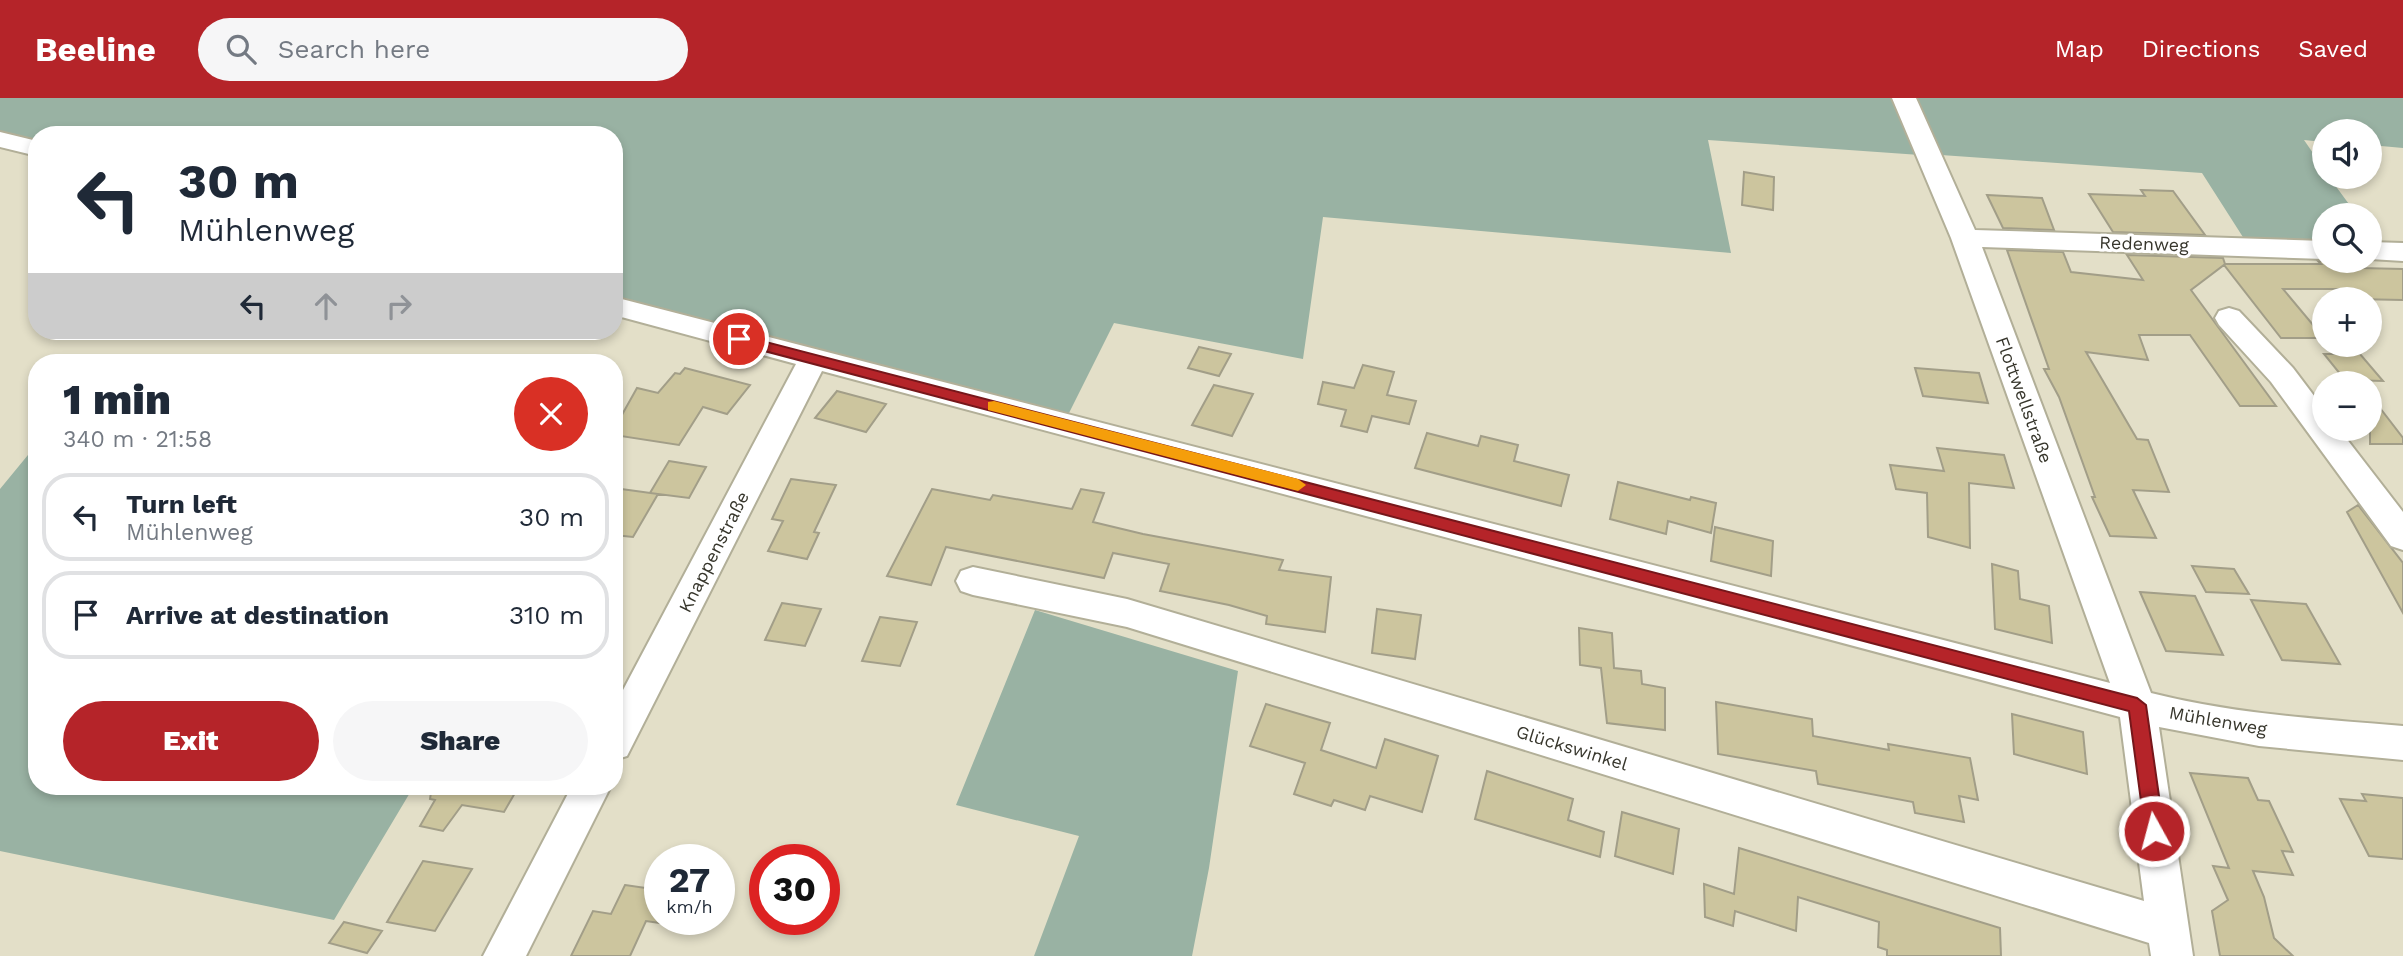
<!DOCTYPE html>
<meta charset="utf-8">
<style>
:root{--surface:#fff;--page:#f6f6f7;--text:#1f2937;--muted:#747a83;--line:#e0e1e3;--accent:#b52429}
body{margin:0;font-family:"Work Sans",sans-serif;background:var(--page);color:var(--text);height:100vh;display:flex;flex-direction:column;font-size:26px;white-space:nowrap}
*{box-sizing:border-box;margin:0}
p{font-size:23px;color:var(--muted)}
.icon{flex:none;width:38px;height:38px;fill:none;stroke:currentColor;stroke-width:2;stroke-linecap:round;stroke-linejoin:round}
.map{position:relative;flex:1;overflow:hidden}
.panel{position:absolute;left:28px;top:256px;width:595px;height:441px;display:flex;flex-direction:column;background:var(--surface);border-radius:28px;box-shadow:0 4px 10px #0003}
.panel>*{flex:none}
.top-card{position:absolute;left:28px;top:28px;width:595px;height:214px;border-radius:28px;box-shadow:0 4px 10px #0003;background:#fff;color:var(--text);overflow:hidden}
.buttons{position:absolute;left:2312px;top:21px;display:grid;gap:14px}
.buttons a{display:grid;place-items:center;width:70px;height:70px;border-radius:50%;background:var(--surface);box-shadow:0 4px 10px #0003;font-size:35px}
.speed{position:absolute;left:644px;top:746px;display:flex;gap:14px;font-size:35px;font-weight:700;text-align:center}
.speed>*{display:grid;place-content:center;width:91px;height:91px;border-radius:50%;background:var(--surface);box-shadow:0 4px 10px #0003;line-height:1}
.speed small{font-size:18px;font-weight:400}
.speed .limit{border:10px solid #d22;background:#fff;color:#111}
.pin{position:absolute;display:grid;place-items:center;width:60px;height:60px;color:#fff;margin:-30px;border:4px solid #fff;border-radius:50%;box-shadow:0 2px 7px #0007}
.me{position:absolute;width:77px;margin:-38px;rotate:353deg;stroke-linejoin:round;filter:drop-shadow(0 0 5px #0008)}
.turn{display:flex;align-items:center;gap:24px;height:147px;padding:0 35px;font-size:32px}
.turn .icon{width:91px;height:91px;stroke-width:2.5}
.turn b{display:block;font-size:49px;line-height:60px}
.lanes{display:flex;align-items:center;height:66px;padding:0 35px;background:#0003;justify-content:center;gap:35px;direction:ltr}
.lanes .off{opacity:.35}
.round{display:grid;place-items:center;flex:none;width:74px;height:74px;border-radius:37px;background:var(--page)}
.headline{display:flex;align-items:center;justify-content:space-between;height:119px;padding:0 35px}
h1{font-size:42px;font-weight:800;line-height:52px}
.primary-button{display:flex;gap:14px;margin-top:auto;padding:14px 35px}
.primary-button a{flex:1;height:80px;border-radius:42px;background:var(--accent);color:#fff;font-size:28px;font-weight:800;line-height:80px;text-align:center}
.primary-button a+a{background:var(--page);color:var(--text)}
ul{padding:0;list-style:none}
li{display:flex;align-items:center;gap:21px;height:88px;margin:0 14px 10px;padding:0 21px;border:4px solid var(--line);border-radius:28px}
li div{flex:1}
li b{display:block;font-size:26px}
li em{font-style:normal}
header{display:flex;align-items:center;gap:42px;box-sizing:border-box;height:98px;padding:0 35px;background:var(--accent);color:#fff}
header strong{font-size:33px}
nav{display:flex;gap:38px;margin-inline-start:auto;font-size:24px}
.search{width:490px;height:63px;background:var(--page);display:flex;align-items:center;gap:18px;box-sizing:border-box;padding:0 24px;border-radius:38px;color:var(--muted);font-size:26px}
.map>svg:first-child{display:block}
.green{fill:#99b2a3}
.building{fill:#ccc59e;stroke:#a29e88;stroke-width:2}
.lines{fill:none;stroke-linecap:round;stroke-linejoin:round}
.street-casing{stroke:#b2af98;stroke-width:4}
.street{fill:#fff;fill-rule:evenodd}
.route{fill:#b52429;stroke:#76171b;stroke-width:2}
.slow{fill:#f59e0b}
.labels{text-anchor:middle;stroke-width:6;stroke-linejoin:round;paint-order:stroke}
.street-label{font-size:18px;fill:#37362c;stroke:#fff}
</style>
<header>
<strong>Beeline</strong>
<div class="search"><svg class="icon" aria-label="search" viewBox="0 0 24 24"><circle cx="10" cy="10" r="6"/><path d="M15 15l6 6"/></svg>Search here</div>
<nav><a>Map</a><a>Directions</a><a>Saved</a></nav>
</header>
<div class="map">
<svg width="2403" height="858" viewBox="0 0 2403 858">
<rect width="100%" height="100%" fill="#e3dfc8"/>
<path class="green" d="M 0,0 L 1897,0 L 1920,57 L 1708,42 L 1731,155 L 1323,119 L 1303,261 L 1114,225 L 1066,321 L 614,200 L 614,37 L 37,37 L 37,45 L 0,35 Z
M 1915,0 L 2403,0 L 2403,50 L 2370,47 L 2370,33 L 2324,33 L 2324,44 L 2304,42 L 2324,71 L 2324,79 L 2329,79 L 2357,117 L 2324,117 L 2324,148 L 2248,147 L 2202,75 L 1941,57 Z
M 37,346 L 37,688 L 414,688 L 334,822 L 0,753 L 0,391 Z
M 1035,512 L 1238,573 L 1209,770 L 1192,858 L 1034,858 L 1079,738 L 956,707 Z"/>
<path class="building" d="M 1744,74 L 1774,79 L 1773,112 L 1742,107 Z
M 2141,92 L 2173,93 L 2205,137 L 2113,134 L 2089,96 L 2145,98 Z
M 1987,97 L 2042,100 L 2054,132 L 2003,130 Z
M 2007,152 L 2063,154 L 2071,174 L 2143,182 L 2127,157 L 2223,160 L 2225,166 L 2321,166 L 2318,163 L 2354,163 L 2360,170 L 2403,171 L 2403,202 L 2354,201 L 2346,191 L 2283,191 L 2324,240 L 2281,240 L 2224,167 L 2191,192 L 2276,308 L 2240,308 L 2190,237 L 2139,237 L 2148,262 L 2086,254 L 2137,341 L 2148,342 L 2169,394 L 2133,392 L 2156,440 L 2110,438 L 2092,399 L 2095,399 L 2059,299 L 2044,271 L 2049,271 Z
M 1199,249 L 1231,256 L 1219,278 L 1188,270 Z
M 2324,256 L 2360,256 L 2383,283 L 2345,282 Z
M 1363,267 L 1394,274 L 1387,297 L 1416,303 L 1409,326 L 1372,318 L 1367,334 L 1341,328 L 1346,312 L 1318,306 L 1323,284 L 1354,290 Z
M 685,270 L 750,287 L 727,316 L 703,309 L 679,347 L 614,337 L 614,331 L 637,290 L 658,295 L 675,275 L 680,276 Z
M 1915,270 L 1979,275 L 1988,305 L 1923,298 Z
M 1214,287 L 1253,296 L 1232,338 L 1192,327 Z
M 837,293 L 886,306 L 866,334 L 815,320 Z
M 2370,297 L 2403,340 L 2403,346 L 2370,346 Z
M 1427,335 L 1478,348 L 1481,338 L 1518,347 L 1514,363 L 1569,377 L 1561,408 L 1415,370 Z
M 1937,350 L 2004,357 L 2014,390 L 1969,385 L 1970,450 L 1928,439 L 1927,395 L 1896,391 L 1890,367 L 1944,373 Z
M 669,363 L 706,369 L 689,400 L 650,395 Z
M 791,381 L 836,387 L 814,434 L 819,435 L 807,461 L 768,453 L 783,423 L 772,421 Z
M 1618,384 L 1690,402 L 1691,399 L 1716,405 L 1711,435 L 1668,423 L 1666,436 L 1610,421 Z
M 614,390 L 658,396 L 633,439 L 614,437 Z
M 932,391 L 990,402 L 993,397 L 1072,411 L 1081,391 L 1104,395 L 1093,424 L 1143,436 L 1283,462 L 1279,472 L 1331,479 L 1325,534 L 1266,526 L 1267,518 L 1229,507 L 1160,493 L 1169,466 L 1113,455 L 1104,480 L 946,449 L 931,487 L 887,478 Z
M 2358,407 L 2403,465 L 2403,515 L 2347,414 Z
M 1715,429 L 1773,443 L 1771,478 L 1711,463 Z
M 1992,466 L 2018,473 L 2020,501 L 2049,508 L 2052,545 L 1995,531 Z
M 2192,468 L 2234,471 L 2249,496 L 2206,494 Z
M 2140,494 L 2195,498 L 2223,557 L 2166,553 Z
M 2251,502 L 2306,506 L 2340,566 L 2282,562 Z
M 782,505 L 821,511 L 805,548 L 765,542 Z
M 1377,511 L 1421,517 L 1415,561 L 1372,555 Z
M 880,519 L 917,524 L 900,568 L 862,563 Z
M 1579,530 L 1612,535 L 1614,570 L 1641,573 L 1642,586 L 1665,590 L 1665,632 L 1607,625 L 1601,570 L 1580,567 Z
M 1716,604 L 1812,621 L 1813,638 L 1889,652 L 1888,646 L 1970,660 L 1978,702 L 1959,698 L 1964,724 L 1915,715 L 1913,704 L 1818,686 L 1816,673 L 1718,656 Z
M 1266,606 L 1330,625 L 1321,652 L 1376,670 L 1385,641 L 1438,658 L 1422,714 L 1370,698 L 1365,712 L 1334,702 L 1331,708 L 1294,696 L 1305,665 L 1250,648 Z
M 2012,616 L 2083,634 L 2087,676 L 2014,656 Z
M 1487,673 L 1573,701 L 1568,722 L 1604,734 L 1600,759 L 1475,721 Z
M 2190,675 L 2248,680 L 2258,702 L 2269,703 L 2293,754 L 2282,753 L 2293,777 L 2253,773 L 2264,799 L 2274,840 L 2293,858 L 2220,858 L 2212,813 L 2228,802 L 2213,768 L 2229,770 Z
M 432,688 L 519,688 L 504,714 L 462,707 L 443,733 L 420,728 L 435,702 L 430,701 Z
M 2362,696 L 2403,700 L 2403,761 L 2369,758 L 2340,701 L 2366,703 Z
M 1622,714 L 1679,731 L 1673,776 L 1615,758 Z
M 1739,750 L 2000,830 L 2001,858 L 1887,858 L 1887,852 L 1878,849 L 1879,824 L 1798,799 L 1796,833 L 1735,813 L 1733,828 L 1705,819 L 1704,786 L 1734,796 Z
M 423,763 L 472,771 L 435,833 L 387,824 Z
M 625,787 L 660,792 L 660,825 L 646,823 L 630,858 L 571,858 L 593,813 L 611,816 Z
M 344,824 L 382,833 L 367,855 L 329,845 Z"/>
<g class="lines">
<defs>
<path id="street" d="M 1892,0 L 1916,0 L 1975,132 L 2324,143 L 2324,161 L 1982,149 L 2151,595 C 2234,616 2318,621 2403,628 L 2403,662 L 2259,648 L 2159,629 L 2193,858 L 2151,858 L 2149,845 L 1127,529 L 973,497 L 961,493 L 956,483 L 961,473 L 973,469 L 1127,501 L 2144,803 L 2120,619 L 822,273 L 627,658 L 614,662 L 614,609 L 796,266 L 614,217 L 614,199 L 2110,585 L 1951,140 Z
M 0,34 L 37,43 L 37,58 L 0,49 Z
M 2370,144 L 2403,145 L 2403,163 L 2370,161 Z
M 2229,210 L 2239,213 L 2293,270 L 2324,311 L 2324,331 L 2339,331 L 2403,414 L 2403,452 L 2391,448 L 2271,284 L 2219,227 L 2215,220 L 2219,213 Z
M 572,688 L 611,688 L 526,858 L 483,858 Z"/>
</defs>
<use href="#street" class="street-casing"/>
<use href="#street" class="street"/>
</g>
<path class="route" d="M 739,237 L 2137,600 L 2146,607 L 2164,733 L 2161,739 L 2154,742 L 2148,739 L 2145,733 L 2129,613 L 734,245 L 732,241 Z"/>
<path class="slow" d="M 994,303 L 1298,381 L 1306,387 L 1298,393 L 988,312 L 988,304 Z"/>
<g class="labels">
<g class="street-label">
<text transform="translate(2144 146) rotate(2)" y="6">Redenweg</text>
<text transform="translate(2024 302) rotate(70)" y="6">Flottwellstraße</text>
<text transform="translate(714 454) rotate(-63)" y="6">Knappenstraße</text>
<text transform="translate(2218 623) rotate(10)" y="6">Mühlenweg</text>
<text transform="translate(1572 650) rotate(17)" y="6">Glückswinkel</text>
</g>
</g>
</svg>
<div class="buttons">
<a><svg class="icon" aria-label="sound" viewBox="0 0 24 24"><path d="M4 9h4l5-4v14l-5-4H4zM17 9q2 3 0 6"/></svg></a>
<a><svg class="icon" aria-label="search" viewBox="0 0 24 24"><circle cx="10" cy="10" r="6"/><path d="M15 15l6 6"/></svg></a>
<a>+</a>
<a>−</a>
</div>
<div class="speed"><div>27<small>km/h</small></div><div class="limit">30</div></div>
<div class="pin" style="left:739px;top:241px;background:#d93025"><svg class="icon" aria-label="arrive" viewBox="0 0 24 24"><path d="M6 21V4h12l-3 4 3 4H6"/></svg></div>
<svg class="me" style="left:2154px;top:733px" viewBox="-20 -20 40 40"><circle r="17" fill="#b52429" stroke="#fff" stroke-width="3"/><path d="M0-11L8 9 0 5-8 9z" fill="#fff"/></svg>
<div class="top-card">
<div class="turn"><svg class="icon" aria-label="left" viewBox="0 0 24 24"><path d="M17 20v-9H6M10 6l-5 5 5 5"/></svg><div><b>30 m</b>Mühlenweg</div></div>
<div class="lanes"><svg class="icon" aria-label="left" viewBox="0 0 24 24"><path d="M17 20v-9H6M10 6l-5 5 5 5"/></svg><svg class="icon off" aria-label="ahead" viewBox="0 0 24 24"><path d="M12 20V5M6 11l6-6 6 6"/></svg><svg class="icon off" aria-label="right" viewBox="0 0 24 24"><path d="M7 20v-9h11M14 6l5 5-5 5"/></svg></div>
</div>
<section class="panel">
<div class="headline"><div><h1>1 min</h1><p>340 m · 21:58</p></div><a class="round" style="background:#d93025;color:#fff"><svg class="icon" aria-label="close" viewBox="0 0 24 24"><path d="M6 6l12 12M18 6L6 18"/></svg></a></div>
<ul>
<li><svg class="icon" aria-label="left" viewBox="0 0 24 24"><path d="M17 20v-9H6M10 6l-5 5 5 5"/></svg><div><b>Turn left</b><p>Mühlenweg</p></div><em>30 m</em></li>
<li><svg class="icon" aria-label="arrive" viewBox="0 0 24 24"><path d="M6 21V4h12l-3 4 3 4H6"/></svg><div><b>Arrive at destination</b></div><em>310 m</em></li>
</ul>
<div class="primary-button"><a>Exit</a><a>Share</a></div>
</section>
</div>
